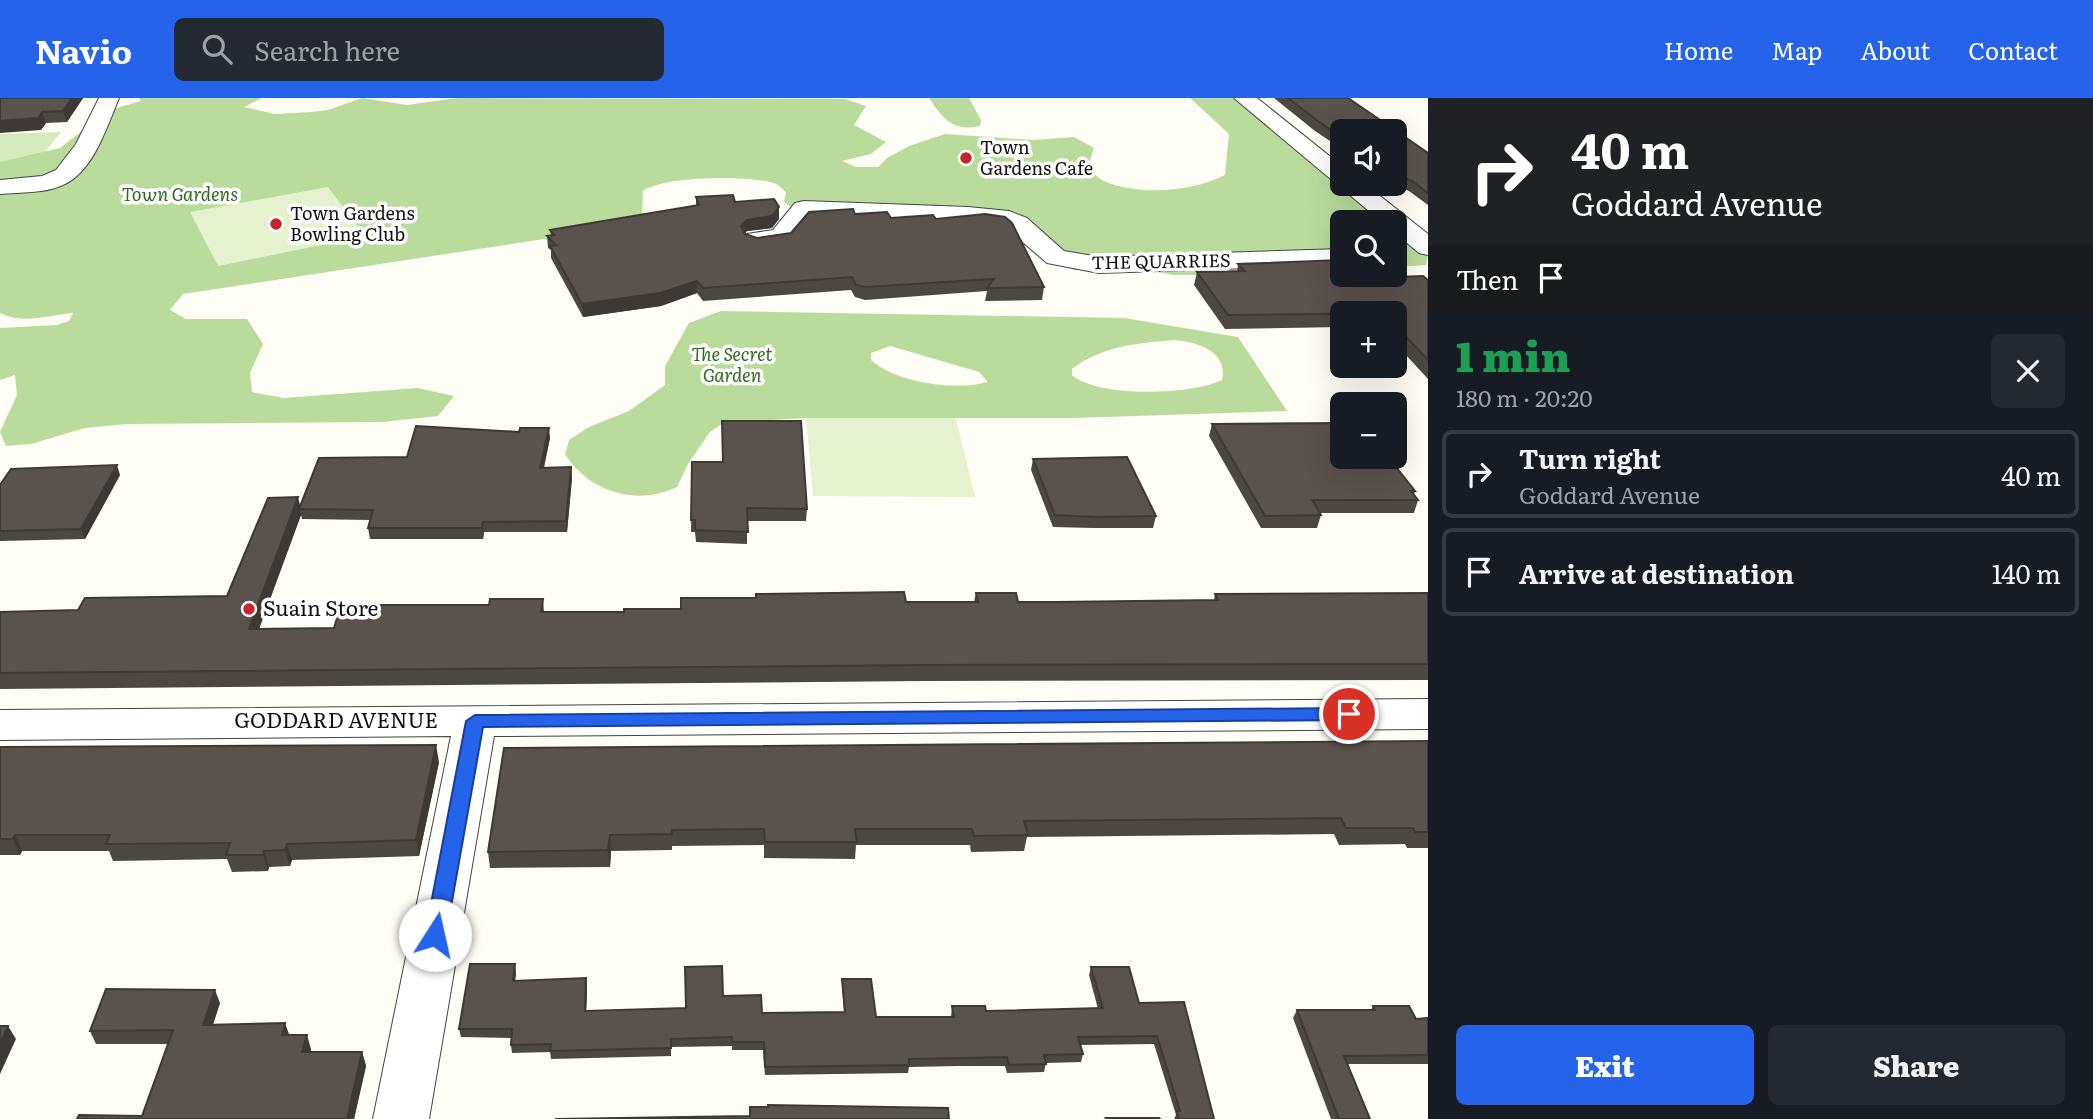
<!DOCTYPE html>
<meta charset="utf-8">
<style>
:root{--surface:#171b24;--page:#242831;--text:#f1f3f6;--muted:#9ea1a6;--line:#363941;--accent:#2563eb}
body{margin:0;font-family:Literata,serif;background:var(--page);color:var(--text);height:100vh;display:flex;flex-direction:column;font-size:26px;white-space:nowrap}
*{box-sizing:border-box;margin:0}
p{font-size:23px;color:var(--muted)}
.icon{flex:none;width:38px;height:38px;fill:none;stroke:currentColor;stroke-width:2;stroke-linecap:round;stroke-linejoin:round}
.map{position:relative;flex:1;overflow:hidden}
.drawer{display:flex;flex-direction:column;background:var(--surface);width:665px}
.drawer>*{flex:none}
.guide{background:#202124;color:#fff;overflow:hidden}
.buttons{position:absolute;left:1330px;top:21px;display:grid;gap:14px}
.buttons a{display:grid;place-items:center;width:77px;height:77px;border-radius:10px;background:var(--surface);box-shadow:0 7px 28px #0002;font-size:35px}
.pin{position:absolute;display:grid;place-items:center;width:60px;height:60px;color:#fff;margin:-30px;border:4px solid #fff;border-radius:50%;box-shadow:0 2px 7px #0007}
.me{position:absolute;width:77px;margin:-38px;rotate:10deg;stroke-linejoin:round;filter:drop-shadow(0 0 5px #0008)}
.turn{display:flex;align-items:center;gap:24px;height:147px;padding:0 28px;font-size:32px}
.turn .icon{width:91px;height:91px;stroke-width:2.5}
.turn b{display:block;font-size:49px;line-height:60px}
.then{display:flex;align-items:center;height:66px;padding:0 28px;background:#0003;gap:14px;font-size:26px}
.round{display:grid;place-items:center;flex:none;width:74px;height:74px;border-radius:10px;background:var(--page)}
.headline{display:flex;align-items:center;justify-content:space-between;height:119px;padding:0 28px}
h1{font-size:42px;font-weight:800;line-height:52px;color:#1e9e55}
.primary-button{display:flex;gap:14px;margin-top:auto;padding:14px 28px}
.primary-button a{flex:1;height:80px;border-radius:10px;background:var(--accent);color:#fff;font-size:28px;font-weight:800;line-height:80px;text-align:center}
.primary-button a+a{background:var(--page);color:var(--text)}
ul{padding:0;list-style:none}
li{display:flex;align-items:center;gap:21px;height:88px;margin:0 14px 10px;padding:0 14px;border:4px solid var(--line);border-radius:10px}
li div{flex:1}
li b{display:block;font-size:26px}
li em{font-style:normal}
header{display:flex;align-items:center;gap:42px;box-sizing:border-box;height:98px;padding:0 35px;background:var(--accent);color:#fff}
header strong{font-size:33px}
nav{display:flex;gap:38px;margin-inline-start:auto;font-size:24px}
.search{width:490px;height:63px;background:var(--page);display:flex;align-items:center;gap:18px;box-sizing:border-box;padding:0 24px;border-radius:10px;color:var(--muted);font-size:26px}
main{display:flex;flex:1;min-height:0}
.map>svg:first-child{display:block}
.green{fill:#d5ebbd}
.forest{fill:#b9dc9c;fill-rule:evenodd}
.pitch{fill:#e6f2cf}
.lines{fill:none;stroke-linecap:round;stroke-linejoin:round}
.minor-casing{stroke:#444;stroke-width:2}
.minor{fill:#fff;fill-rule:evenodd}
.wall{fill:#4d4742}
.shaded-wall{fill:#3f3936}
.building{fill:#5a524d;stroke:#3f3936;stroke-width:2}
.route{fill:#2563eb;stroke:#184099;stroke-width:2}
.poi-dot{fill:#c4262e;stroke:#fff;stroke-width:2.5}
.labels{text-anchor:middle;stroke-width:7;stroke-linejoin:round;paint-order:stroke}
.far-poi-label{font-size:18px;fill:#111;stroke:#fff;text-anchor:start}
.far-park-label{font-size:18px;font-style:italic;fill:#2f6b1f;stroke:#fff}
.far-street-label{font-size:18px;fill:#111;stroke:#fff}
.poi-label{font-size:21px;fill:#111;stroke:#fff;text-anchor:start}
.street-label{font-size:21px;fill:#111;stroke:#fff}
</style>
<header>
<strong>Navio</strong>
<div class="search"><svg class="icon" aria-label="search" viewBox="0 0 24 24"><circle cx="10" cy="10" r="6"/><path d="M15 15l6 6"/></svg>Search here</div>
<nav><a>Home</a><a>Map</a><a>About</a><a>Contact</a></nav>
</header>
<main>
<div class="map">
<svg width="1428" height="1021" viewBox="0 0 1428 1021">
<rect width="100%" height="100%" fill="#fffdf5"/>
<path class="green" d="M 61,34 L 23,81 L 0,82 L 0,36 Z"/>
<path class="forest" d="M 139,0 L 262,0 L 244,9 L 275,16 L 311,14 L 328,12 L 362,0 L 407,7 L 457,0 L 845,1 L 866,8 L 854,27 L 886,44 L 871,56 L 842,63 L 856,69 L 878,69 L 887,60 L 909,48 L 945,36 L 1033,42 L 1074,39 L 1094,50 L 1088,68 C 1093,73 1098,81 1104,83 C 1139,98 1191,94 1225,77 L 1229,36 L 1190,0 L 1233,0 L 1393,124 L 1342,124 L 1342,172 L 1222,169 L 1206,177 L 1173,177 L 1141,171 L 1074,172 L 1060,166 L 1016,132 L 791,109 L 784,104 L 786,94 C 782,91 779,86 773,85 C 748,77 663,78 643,93 L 642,122 L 630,128 L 183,196 L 170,212 L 186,221 L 247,221 L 263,246 L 250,275 L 252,294 L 284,300 L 418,290 L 454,298 L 438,318 L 383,324 L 127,326 L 85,330 L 31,346 L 6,348 L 0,334 L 17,297 L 15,277 L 0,282 L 0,230 L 57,227 L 69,223 L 73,215 C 48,217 24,227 0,215 L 0,64 L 60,50 L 109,12 L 141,3 Z
M 929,0 L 969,0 L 981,22 L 980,28 C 953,34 943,21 929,0 Z
M 1395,126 L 1428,156 L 1426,167 L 1395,169 Z
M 721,213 L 1124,220 L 1238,239 L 1287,313 L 1074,320 L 806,320 L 736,324 L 720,327 L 710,334 L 688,366 L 677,389 C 636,409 588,393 565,356 L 569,342 L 589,329 L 629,313 L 665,287 L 665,268 L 689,225 ZM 1175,242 C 1196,244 1229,253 1222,282 C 1192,297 1098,300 1072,277 L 1072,271 C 1102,248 1138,245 1175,242 ZM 890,248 L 979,274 L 988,284 C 956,293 896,285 871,262 L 871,255 Z"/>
<path class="pitch" d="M 328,89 L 365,138 L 218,168 L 190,114 Z
M 806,320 L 956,320 L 975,399 L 813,398 Z"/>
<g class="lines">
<defs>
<path id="minor" d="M 99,0 L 119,0 C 107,28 94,72 65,86 C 45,96 21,94 0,96 L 0,82 L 42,78 L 56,72 L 76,46 Z
M 1234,0 L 1257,0 L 1342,68 L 1342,86 L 1365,86 L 1428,136 L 1428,157 L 1419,155 L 1395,135 L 1395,124 L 1382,124 Z
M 804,103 L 968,109 L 1009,113 L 1027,120 L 1064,153 L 1099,159 L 1342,151 L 1342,167 L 1099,175 L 1047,165 L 1004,128 L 968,123 L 811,118 L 790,144 L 756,149 L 747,146 L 743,141 L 747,136 L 773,132 L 795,105 Z
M 1428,601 L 1428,631 L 494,638 L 429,1021 L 373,1021 L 451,638 L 0,642 L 0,612 Z"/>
</defs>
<use href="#minor" class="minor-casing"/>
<use href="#minor" class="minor"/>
</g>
<path class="wall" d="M 0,0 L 83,0 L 67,24 L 46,25 L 41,32 Z
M 1274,0 L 1348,0 L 1428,55 L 1428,107 L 1409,93 L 1393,86 L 1395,86 L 1395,33 L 1342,33 L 1342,51 L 1315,33 Z
M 696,99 L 735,104 L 779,121 L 772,130 L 747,133 L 745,135 L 757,140 L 791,135 L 855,116 L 891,120 L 936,121 L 1044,189 L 1042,202 L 985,203 L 987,193 L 865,202 L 855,199 L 851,192 L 703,203 L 697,195 L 661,208 L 583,219 L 551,160 L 551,152 L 548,150 L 547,138 L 551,137 L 550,132 L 696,108 Z
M 1238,166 L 1428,182 L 1428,281 L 1395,245 L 1395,215 L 1342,215 L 1342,229 L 1225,231 L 1194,187 L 1197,174 L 1237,174 Z
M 1212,326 L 1415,393 L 1414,397 L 1418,402 L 1414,415 L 1319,415 L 1321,417 L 1317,430 L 1261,430 L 1209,338 Z
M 550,340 L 544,370 L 571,369 L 572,380 L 567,434 L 484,434 L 483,441 L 370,441 L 368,430 L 370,422 L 302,421 L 301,417 L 259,531 L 334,530 L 489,507 L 543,501 L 544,514 L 624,514 L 681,511 L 906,504 L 974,504 L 976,495 L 1018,504 L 1214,502 L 1215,496 L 1428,495 L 1428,582 L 924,583 L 0,591 L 0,514 L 78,512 L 227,498 L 300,408 L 407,359 Z
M 1033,361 L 1156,418 L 1153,430 L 1093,430 L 1053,429 L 1031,372 Z
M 692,364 L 807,411 L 806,423 L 747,423 L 747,446 L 696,444 L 695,434 L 691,434 Z
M 120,377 L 85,441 L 0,443 L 0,387 Z
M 1428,643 L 1428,750 L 1407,750 L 1405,746 L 1339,747 L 1334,736 L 1027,739 L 1024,753 L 971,754 L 970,747 L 856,747 L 855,761 L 764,760 L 764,747 L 672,748 L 672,752 L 611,753 L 610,769 L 490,770 L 488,754 L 504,650 Z
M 0,649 L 439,664 L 419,758 L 292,762 L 290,768 L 269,769 L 268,773 L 232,774 L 227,761 L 113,763 L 109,753 L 22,753 L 20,757 L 0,757 Z
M 1091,869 L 1139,905 L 1214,1021 L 1174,1021 L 1176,1017 L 1154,946 L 1080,947 L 1083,956 L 1081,964 L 1046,965 L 1044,974 L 1007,975 L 1005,968 L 959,968 L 909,969 L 908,975 L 765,977 L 763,952 L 732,952 L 732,948 L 671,949 L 671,958 L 551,961 L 550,954 L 512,955 L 511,947 L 512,940 L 461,939 L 459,931 L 516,875 L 515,883 L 587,888 L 586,913 L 686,910 L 723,898 L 762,915 L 844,914 L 842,889 L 842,881 L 876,919 L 951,919 L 952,908 L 986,913 L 1098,911 L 1089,877 Z
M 220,905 L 213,927 L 289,937 L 311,951 L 310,954 L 362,954 L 366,968 L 354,1021 L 77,1021 L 142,1018 L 168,946 L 96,946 L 90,933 Z
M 1373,908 L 1416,921 L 1428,920 L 1428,966 L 1347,966 L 1370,1021 L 1331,1021 L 1293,920 L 1297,912 L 1371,912 Z"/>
<path class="shaded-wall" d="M 72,0 L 83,0 L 67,24 L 63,13 Z
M 42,14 L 46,25 L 41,32 L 0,35 L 0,23 Z
M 779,109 L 779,121 L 772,130 L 747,133 L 741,139 L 741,128 L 747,122 Z
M 697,183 L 697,195 L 661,208 L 583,219 L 582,206 Z
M 549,330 L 550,340 L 541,380 L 540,370 Z
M 117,367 L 120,377 L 85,441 L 81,431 Z
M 571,369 L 572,380 L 567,434 L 566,423 Z
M 298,399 L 301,411 L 299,411 L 301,417 L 253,547 L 249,531 Z
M 483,424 L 484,434 L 483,441 L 482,430 Z
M 436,647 L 439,664 L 419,758 L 416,742 Z
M 15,737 L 22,753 L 20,757 L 13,741 Z
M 610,737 L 611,753 L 610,769 L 608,752 Z
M 287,746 L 292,762 L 290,768 L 285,752 Z
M 264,753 L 269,769 L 268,773 L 263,757 Z
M 515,866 L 516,875 L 514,891 L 513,883 Z
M 586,880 L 587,888 L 586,921 L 585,913 Z
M 215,892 L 220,905 L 208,940 L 203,927 Z
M 285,925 L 290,939 L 282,937 Z
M 8,928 L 16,941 L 0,976 L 0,946 Z
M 307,937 L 311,951 L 307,968 L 302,954 Z
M 362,954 L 366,968 L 354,1021 L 347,1021 Z"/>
<path class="building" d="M 0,0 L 72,0 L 63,13 L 42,14 L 38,20 L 0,23 Z
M 1288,0 L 1348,0 L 1428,55 L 1428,95 L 1412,83 L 1395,75 L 1395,33 L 1342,33 L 1342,40 L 1318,23 Z
M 733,97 L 735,104 L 774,101 L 779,109 L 772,118 L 747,122 L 741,128 L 745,136 L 757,140 L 791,135 L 809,114 L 853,111 L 855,116 L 887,114 L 891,120 L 933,117 L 936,121 L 985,116 L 1005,119 L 1012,125 L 1044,189 L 987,190 L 994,181 L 866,189 L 856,187 L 852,179 L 703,190 L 697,183 L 660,195 L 582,206 L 550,148 L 556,147 L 547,138 L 554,137 L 550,132 L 699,107 L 696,99 Z
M 1342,162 L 1342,177 L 1393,177 L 1396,179 L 1423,178 L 1428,182 L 1428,262 L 1395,227 L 1395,215 L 1228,217 L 1197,174 L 1245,173 L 1238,166 Z
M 722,323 L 801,323 L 807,411 L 747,410 L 748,434 L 695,432 L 695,422 L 691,422 L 692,364 L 723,364 Z
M 1342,325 L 1342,359 L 1388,359 L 1415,393 L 1411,393 L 1418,402 L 1312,402 L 1321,417 L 1265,418 L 1212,326 Z
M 416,328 L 519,334 L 520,330 L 549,330 L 540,370 L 571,369 L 566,423 L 483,424 L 482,430 L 368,430 L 373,412 L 299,411 L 319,360 L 407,359 Z
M 1127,359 L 1156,418 L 1096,419 L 1055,417 L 1033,361 Z
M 117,367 L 81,431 L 0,433 L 0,387 L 11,371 Z
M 298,399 L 249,531 L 334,530 L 341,507 L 489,507 L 490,501 L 543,501 L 541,514 L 624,514 L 624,511 L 681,511 L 681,500 L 756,500 L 756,496 L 904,494 L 906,504 L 978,504 L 976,495 L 1016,495 L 1018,504 L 1056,504 L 1218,502 L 1215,496 L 1428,495 L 1428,566 L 926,567 L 0,575 L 0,514 L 78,512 L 85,500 L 227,498 L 268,400 Z
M 1428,643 L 1428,734 L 1415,734 L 1413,730 L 1346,730 L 1341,720 L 1024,723 L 1028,737 L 974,738 L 972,731 L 855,731 L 857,744 L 765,744 L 764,731 L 672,732 L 672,736 L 610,737 L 608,752 L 488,754 L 504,650 Z
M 436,647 L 416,742 L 287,746 L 285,752 L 264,753 L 263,757 L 226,757 L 230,745 L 106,746 L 110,737 L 15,737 L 13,741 L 0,741 L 0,649 Z
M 470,866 L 515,866 L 513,883 L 586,880 L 585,913 L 686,910 L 685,869 L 722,868 L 723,898 L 761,897 L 762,915 L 845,914 L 842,881 L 871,881 L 876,919 L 954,919 L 952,908 L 985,908 L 986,913 L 1103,910 L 1091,869 L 1129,869 L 1139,905 L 1184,904 L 1214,1021 L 1179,1021 L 1177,1013 L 1180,1013 L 1157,938 L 1078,939 L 1083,956 L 1044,957 L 1046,966 L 1009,967 L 1007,959 L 961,960 L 909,961 L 909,967 L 765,969 L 764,944 L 732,944 L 732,939 L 671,941 L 671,950 L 550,953 L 551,946 L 511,947 L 512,931 L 459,931 Z
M 106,891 L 215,892 L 203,927 L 285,925 L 282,937 L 307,937 L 302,954 L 362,954 L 347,1021 L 77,1021 L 79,1017 L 142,1018 L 173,932 L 90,933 Z
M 1373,908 L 1409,908 L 1416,921 L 1428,920 L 1428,957 L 1344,958 L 1370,1021 L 1339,1021 L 1297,912 L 1375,912 Z
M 0,928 L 8,928 L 0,946 Z
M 768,1007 L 948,1010 L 949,1021 L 555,1021 L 750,1018 L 750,1009 L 768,1009 Z
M 1106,1020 L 1159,1020 L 1160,1021 L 1107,1021 Z"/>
<path class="route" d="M 1349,610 L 1358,616 L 1349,622 L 483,629 L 446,837 L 443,843 L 435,846 L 428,843 L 425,837 L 466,623 L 475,617 Z"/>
<g class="poi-dot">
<circle cx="966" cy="60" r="7"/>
<circle cx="276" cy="126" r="7"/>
<circle cx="249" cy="511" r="7"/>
</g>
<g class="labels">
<g class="far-poi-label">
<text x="980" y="56">Town<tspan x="980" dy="21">Gardens Cafe</tspan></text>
<text x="290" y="122">Town Gardens<tspan x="290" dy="21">Bowling Club</tspan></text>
</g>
<g class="far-park-label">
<text x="180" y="103">Town Gardens</text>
<text x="732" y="263">The Secret<tspan x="732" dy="21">Garden</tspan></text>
</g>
<g class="far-street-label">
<text transform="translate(1161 164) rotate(-1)" y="6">THE QUARRIES</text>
</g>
<g class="poi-label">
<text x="263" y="518">Suain Store</text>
</g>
<g class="street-label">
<text x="336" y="630">GODDARD AVENUE</text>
</g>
</g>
</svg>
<div class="buttons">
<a><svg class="icon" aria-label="sound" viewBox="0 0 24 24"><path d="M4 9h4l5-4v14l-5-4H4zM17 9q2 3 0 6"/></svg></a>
<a><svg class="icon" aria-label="search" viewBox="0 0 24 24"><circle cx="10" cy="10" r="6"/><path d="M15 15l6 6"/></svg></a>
<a>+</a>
<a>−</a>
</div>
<div class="pin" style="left:1349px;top:616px;background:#d93025"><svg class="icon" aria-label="arrive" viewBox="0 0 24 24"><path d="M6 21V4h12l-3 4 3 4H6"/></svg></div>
<svg class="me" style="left:435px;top:837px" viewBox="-20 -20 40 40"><circle r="19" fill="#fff"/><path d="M0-13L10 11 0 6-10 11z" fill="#2563eb"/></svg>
</div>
<section class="drawer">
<div class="guide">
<div class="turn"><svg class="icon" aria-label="right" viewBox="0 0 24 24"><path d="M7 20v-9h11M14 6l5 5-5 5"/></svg><div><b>40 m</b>Goddard Avenue</div></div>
<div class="then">Then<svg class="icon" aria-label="arrive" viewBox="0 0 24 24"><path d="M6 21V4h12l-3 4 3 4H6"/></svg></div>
</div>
<div class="headline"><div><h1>1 min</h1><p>180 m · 20:20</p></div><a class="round"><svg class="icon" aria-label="close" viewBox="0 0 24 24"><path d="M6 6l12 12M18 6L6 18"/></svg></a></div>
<ul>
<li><svg class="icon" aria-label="right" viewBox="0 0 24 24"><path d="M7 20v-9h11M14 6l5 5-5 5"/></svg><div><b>Turn right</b><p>Goddard Avenue</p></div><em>40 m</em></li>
<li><svg class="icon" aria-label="arrive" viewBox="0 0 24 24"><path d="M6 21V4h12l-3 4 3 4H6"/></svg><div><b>Arrive at destination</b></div><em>140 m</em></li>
</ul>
<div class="primary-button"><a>Exit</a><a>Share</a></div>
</section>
</main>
